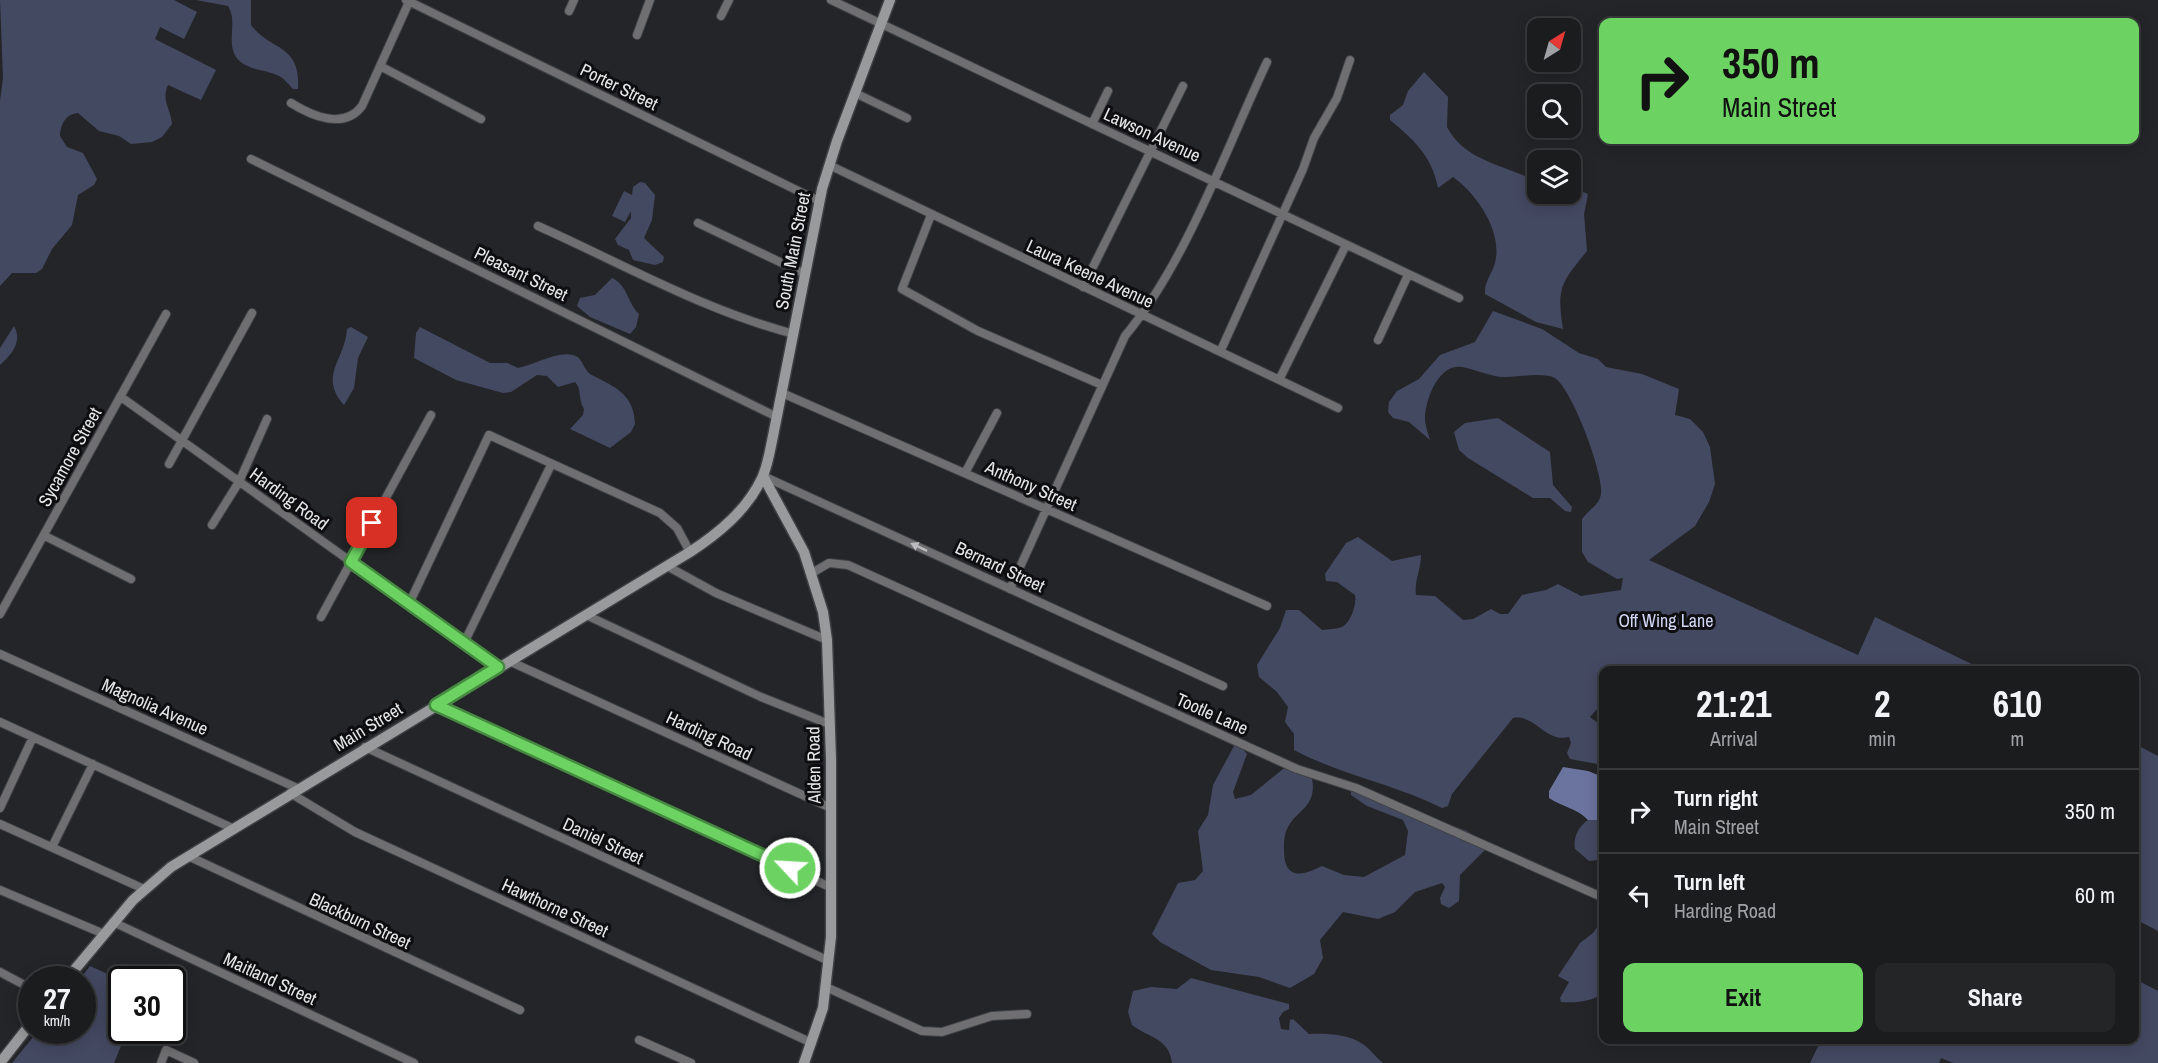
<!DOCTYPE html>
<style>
:root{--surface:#1b1c1e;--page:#242527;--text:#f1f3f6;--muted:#a0a1a4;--line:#393a3c;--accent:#6cd362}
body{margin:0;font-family:"Archivo Narrow",sans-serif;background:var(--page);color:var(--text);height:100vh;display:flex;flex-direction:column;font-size:22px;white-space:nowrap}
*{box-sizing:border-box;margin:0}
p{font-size:20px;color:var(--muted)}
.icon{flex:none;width:33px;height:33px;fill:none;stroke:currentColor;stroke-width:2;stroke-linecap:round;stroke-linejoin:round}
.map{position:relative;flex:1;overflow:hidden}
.panel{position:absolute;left:1599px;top:666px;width:540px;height:378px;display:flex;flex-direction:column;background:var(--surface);border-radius:12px;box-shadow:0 3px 15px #0003,0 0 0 2px var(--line)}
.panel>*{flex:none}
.guide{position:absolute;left:1599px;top:18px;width:540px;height:126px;border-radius:12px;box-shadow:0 3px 15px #0003,0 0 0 2px var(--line);background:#6cd362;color:#111;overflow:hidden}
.needle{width:39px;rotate:37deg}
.tools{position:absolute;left:1527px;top:18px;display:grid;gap:12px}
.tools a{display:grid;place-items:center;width:54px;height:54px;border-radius:12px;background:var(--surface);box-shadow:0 3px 15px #0003,0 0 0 2px var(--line);font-size:30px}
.speed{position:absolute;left:18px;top:966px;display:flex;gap:12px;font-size:30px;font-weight:700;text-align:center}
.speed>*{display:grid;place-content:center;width:78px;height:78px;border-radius:50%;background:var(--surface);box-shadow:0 3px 15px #0003,0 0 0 2px var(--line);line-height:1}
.speed small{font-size:15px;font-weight:400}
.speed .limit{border:3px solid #111;border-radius:9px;background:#fff;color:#111}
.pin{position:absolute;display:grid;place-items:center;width:51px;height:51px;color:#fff;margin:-26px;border-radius:12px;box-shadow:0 3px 9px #0006}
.me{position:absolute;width:66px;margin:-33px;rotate:295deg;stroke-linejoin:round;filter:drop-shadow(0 0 4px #0008)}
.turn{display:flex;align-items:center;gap:21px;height:126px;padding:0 24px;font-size:27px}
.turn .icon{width:78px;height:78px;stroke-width:2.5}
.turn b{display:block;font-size:42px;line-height:51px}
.eta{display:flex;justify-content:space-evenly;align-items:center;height:102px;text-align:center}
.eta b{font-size:36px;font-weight:700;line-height:42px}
.button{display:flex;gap:12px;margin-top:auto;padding:12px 24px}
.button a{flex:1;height:69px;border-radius:12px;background:var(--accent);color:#111;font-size:24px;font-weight:700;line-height:69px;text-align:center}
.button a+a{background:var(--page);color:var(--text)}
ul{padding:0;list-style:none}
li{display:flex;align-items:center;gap:18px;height:84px;padding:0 24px;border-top:2px solid var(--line)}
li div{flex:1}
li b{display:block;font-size:22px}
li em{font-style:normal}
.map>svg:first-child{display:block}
.green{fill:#444962}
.water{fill:#6b739f}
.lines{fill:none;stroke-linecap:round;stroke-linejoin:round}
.street-casing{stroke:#3f4043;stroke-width:10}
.secondary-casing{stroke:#3f4043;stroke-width:13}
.street{stroke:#6f6f71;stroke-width:8}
.secondary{stroke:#999a9c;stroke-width:10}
.oneway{fill:#bcbcbe}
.route-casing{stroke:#468940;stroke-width:15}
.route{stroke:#6cd362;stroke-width:10}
.labels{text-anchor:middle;stroke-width:6;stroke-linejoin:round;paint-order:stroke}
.street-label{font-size:18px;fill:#e5e6e8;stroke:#0e0e10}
.park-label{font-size:18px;fill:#d1d7f4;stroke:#0e0e10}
</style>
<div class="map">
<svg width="2158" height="1063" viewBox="0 0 2158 1063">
<rect width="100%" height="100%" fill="#242528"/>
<path class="green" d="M 0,0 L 174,0 L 197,12 L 184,39 L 160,27 L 155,39 L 216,70 L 201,100 L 168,85 C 161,101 171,109 172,124 L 162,137 L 152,142 L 131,144 L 119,136 L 99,131 L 78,113 C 66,114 60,124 60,136 L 67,147 L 83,153 L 97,179 L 94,185 L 78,195 L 72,225 L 52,249 L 42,269 L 36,273 L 12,273 L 0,286 L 0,101 L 3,78 Z
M 196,0 L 251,0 L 251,25 C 270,51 301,43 298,89 L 293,89 C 289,85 285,79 279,76 C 266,69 246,71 236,57 C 226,41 238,22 228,6 Z
M 1424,72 L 1448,97 L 1447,127 C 1465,162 1507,165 1537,182 L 1538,194 L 1570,194 L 1571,187 L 1588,194 L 1584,214 L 1587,251 C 1562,282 1556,287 1563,329 L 1536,322 L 1485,294 C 1484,282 1492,274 1495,263 C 1503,232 1477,194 1453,177 L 1438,188 C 1432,156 1414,140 1390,120 L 1390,115 L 1403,105 L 1408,91 Z
M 640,182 L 645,183 L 655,195 L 652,220 L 644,238 L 664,257 L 663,262 L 655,265 L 633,260 L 629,250 L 618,245 L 615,239 L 631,218 L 631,211 L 625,222 L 612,216 L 624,191 L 632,195 L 633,187 Z
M 612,278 C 628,286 627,302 639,314 L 636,327 L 630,334 L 590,317 L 577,306 L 580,298 L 595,295 Z
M 1493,311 L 1542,329 L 1579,353 L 1598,359 L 1606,367 L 1642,374 L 1679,389 L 1675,415 L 1690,419 L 1703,432 L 1710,447 L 1715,484 L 1709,502 L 1695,526 L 1649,560 L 1858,655 L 1875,617 L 1984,670 L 1604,670 L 1603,709 L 1597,709 L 1590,717 L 1603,727 L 1603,765 L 1570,759 L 1567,753 L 1571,743 L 1569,737 C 1546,743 1535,714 1513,718 L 1452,794 L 1448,806 L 1442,808 C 1394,784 1341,775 1294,750 L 1294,734 L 1285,722 L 1288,707 L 1277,692 L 1259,677 L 1257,665 L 1280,628 L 1286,610 L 1299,610 L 1322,630 C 1328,629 1336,629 1342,627 C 1351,622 1357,604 1355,595 L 1337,582 L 1326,581 L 1325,574 L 1346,543 L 1358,537 L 1392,561 L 1421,555 C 1421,570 1414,580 1416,595 L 1435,596 L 1463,620 L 1473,619 L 1491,609 L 1500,614 L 1508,614 L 1522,595 L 1546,590 L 1558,584 L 1581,596 L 1621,590 L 1623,578 L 1617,579 L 1588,562 L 1582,552 L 1582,519 C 1588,510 1599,506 1601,494 C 1604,474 1572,389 1555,378 C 1544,372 1517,377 1505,377 C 1490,377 1475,369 1462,367 C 1438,363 1425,401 1425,418 C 1425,425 1428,433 1430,440 L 1409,422 L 1393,418 L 1388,412 L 1389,402 L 1397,391 L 1419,379 L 1440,355 L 1475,342 Z
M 14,326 C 23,342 11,355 0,365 L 0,348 Z
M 351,327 L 368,337 L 358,358 L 354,388 L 344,405 C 318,376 345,360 347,329 Z
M 420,327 L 490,363 L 507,363 L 518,368 C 534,365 557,351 573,355 C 584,358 583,371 592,375 C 615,387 634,394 635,424 L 631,432 L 610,448 L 570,429 L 583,415 L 584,409 C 578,400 582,389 575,382 L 558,387 L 547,376 L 537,375 L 511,392 L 503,393 L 456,380 L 414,358 L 416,333 Z
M 1498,418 L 1550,452 L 1553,485 L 1572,507 L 1571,512 L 1565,511 L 1550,498 L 1533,498 L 1468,458 L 1459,450 L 1454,432 L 1465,423 Z
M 2135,744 L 2158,756 L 2158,931 L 2135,919 Z
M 1234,746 L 1240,746 L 1247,754 L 1233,792 L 1235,799 L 1251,795 L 1288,765 L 1311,774 C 1313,783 1314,789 1311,798 C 1306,810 1294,815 1288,827 C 1284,834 1284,842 1284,850 C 1284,879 1301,877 1322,866 L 1344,875 L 1364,877 L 1405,855 L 1408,831 L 1403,820 L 1367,806 L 1351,795 L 1351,790 L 1467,831 L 1489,846 L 1460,875 L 1459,901 L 1449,908 L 1441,904 L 1440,898 L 1445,887 L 1442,883 L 1415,892 L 1395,912 L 1378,919 L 1343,912 L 1320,940 L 1323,958 L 1314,974 L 1290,988 L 1259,977 L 1211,970 L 1160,942 L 1152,934 L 1178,883 L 1195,880 L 1203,871 L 1198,831 L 1208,815 L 1213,785 Z
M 1588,820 L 1603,820 L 1603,853 L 1597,860 L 1589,861 L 1575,849 C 1573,838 1578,827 1588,820 Z
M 1602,920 L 1603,993 C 1591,1002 1576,1003 1561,1002 L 1560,998 L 1569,982 L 1558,976 L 1580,943 L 1593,933 Z
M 90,966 L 121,980 L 122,1030 L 127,1031 L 114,1063 L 12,1063 L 38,1031 L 82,1030 L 82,980 L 80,979 Z
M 1191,978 L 1289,1004 L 1289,1009 L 1283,1012 L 1279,1018 L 1281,1029 L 1289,1030 L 1290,1020 L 1293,1019 L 1309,1034 C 1325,1033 1348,1034 1361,1043 C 1370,1048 1375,1057 1383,1063 L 1172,1063 C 1169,1038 1149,1038 1132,1025 L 1128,1012 L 1133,991 L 1151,987 L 1177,989 Z
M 2135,979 L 2158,991 L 2158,1063 L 1953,1063 L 1941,1058 L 1939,1063 L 1810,1063 L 1821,1040 L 2134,1040 Z"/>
<path class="water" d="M 1563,767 L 1588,771 L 1603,777 L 1603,820 L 1588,820 C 1577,808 1562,807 1549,798 L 1549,791 Z"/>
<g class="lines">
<defs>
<path id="street" d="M 406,0 L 819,201
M 831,0 L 1459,298
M 569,11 L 574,0
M 721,16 L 729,0
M 637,35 L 650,0
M 380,66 L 481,119
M 855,93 L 907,118
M 291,103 C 312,116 344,130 362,106 L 409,2
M 1092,124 L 1108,91
M 251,159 L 777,417
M 829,165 L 1338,408
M 931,215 L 902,289 L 978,331 L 1102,385
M 698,223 L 805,274
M 538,226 C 623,264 703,310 794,334
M 1083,287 L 1183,86
M 1378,340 L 1408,275
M 1221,350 L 1303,169 L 1314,138 L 1337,98 L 1350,60
M 1280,378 L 1346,245
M 782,393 L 1267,606
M 121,397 L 498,667
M 169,464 L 252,313
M 965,473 L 997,413
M 763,476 L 1223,686
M 212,525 L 239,482 L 267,419
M 45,536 L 131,579
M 667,566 L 716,593 L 827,640
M 812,573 L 829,563 L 848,565 L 1297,769 L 1356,788 L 1604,898
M 1010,589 L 1125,336 C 1187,261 1225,151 1267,62
M 409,604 L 489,435 L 660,513 L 677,528 L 690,552
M 0,614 L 166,314
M 586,615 L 761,697 L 829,724
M 321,617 L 431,415
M 464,643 L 551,465
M 0,654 L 297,788
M 509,661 L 831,808
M 436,705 L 832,888
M 0,722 L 232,828
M 365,747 L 829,961
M 290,793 L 355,832 L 812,1043
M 0,808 L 33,737
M 0,824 L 144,889
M 52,847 L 93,764
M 188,856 L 520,1010
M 0,890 L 104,934
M 113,922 L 414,1063
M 0,972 L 32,989
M 826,987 L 922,1031 L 942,1032 L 992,1016 L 1027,1014
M 639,1040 L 691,1063
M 161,1063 L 166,1050 L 194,1063"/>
<path id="secondary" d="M 763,476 L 804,552 L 823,612 L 827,640 L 831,760 L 831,937 L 823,1008 L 804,1063
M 66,980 L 133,900 L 171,867 L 690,552 C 719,533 747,510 762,478 C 768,465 770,450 773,436 L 822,189 L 837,141 L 890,0
M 0,1063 L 32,1022"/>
</defs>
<use href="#street" class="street-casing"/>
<use href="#secondary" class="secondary-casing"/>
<use href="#street" class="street"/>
<use href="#secondary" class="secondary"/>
</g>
<defs><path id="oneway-solid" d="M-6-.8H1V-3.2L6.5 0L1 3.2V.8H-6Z" transform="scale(1.5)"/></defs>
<use class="oneway" href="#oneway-solid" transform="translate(919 547) rotate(-155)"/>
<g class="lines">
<defs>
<path id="route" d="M 372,523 L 351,562 L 498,667 L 436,705 L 790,868"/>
</defs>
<use href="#route" class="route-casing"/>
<use href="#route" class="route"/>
</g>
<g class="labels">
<g class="street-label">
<text transform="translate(619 87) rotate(26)" y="6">Porter Street</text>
<text transform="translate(1152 135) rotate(25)" y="6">Lawson Avenue</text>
<text transform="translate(793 251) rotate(-79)" y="6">South Main Street</text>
<text transform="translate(521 274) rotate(26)" y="6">Pleasant Street</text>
<text transform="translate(1090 274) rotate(25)" y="6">Laura Keene Avenue</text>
<text transform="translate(70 457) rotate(-61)" y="6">Sycamore Street</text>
<text transform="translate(1031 486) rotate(24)" y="6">Anthony Street</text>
<text transform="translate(289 499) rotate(36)" y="6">Harding Road</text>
<text transform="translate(1000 567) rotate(25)" y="6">Bernard Street</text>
<text transform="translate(155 707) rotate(24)" y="6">Magnolia Avenue</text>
<text transform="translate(1212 714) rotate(24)" y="6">Tootle Lane</text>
<text transform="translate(368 727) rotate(-31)" y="6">Main Street</text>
<text transform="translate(709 736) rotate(25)" y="6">Harding Road</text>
<text transform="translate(814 765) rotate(-91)" y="6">Alden Road</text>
<text transform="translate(603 841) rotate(25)" y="6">Daniel Street</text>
<text transform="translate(555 908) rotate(25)" y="6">Hawthorne Street</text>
<text transform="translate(360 921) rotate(25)" y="6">Blackburn Street</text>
<text transform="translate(270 979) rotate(25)" y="6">Maitland Street</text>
</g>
<g class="park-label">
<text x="1666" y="627">Off Wing Lane</text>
</g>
</g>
</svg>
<div class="tools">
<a><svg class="needle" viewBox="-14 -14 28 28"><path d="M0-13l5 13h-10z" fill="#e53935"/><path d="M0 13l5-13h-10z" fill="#a0a1a4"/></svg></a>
<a><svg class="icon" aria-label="search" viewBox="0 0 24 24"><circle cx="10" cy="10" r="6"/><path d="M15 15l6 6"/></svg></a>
<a><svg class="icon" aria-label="layers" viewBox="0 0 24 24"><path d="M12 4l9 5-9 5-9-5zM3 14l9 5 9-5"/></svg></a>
</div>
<div class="speed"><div>27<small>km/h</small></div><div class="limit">30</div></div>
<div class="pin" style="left:372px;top:523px;background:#d93025"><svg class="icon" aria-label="arrive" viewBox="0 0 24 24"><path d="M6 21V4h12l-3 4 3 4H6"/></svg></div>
<svg class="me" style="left:790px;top:868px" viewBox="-20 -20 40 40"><circle r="17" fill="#6cd362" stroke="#fff" stroke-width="3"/><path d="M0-11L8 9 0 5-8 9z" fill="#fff"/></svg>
<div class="guide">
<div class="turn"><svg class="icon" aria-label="right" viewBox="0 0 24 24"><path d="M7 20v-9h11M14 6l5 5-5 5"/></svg><div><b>350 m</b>Main Street</div></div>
</div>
<section class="panel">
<div class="eta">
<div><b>21:21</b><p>Arrival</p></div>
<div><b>2</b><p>min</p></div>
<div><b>610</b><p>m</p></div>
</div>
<ul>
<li><svg class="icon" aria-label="right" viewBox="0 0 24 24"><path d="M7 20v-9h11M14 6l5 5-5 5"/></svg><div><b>Turn right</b><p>Main Street</p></div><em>350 m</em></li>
<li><svg class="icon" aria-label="left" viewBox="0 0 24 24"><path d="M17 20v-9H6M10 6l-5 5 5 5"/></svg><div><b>Turn left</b><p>Harding Road</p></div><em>60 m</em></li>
</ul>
<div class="button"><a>Exit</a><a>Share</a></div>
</section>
</div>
